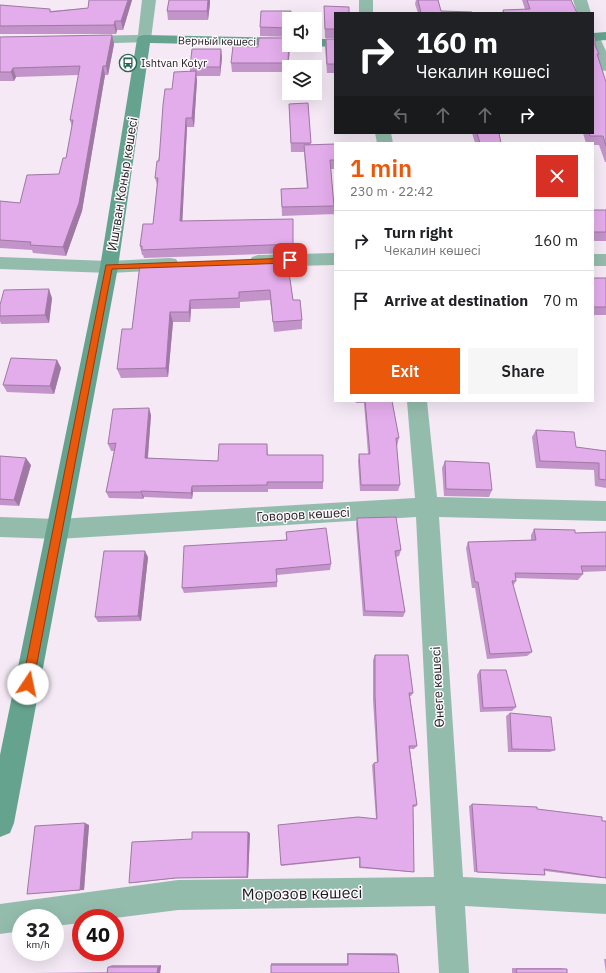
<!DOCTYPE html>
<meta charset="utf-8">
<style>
:root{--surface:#fff;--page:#f6f6f6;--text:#202124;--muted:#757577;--line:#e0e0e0;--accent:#ea580c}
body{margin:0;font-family:"IBM Plex Sans",sans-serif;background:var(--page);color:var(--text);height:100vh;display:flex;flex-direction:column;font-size:15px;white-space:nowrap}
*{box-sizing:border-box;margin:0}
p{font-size:13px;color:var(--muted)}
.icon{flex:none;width:22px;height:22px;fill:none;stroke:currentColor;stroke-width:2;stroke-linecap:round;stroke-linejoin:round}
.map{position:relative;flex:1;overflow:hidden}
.details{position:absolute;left:334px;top:142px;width:260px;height:260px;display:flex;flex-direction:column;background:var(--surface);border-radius:0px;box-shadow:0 4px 16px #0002}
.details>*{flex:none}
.banner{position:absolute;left:334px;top:12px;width:260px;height:122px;border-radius:0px;box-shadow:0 4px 16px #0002;background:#202124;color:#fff;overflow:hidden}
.controls{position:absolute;left:282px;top:12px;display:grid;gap:8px}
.controls a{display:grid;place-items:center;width:40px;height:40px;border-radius:0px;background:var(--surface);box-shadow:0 4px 16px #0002;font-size:20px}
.speed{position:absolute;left:12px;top:909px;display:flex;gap:8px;font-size:20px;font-weight:700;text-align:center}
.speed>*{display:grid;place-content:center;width:52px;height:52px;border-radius:50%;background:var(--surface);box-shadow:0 4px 16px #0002;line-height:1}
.speed small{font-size:10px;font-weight:400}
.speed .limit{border:6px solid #d22;background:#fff;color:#111}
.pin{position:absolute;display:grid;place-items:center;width:34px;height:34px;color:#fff;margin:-17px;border-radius:8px;box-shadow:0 2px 6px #0006}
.me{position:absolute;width:44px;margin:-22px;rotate:11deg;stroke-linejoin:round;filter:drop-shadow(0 0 3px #0008)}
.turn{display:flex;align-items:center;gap:14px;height:84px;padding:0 16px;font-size:18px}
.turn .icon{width:52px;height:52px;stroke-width:2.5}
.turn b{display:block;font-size:28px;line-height:34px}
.lanes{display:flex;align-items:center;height:38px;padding:0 16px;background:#0003;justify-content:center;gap:20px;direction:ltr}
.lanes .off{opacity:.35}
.round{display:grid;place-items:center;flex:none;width:42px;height:42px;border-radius:0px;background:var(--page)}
.summary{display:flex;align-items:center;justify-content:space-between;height:68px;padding:0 16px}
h1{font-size:24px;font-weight:600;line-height:30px;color:var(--accent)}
.cta{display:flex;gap:8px;margin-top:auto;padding:8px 16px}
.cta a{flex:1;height:46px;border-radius:0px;background:var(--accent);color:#fff;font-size:16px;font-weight:600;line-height:46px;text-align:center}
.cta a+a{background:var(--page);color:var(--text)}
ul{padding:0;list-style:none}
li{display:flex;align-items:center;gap:12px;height:60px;padding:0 16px;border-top:1px solid var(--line)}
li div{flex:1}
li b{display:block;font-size:15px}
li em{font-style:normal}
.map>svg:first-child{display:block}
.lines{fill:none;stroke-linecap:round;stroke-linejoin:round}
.street{fill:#94bcad;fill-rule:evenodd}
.secondary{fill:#65a38e;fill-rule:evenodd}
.wall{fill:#c394ca}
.shaded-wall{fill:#9f78a4}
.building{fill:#e3aceb;stroke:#9f78a4}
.route{fill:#ea580c;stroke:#983908}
.labels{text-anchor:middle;stroke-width:3;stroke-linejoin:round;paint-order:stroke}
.far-street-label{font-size:11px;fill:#1f1b1f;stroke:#fdf9fd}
.far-poi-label{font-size:11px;fill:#1f1b1f;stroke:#fdf9fd;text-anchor:start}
.street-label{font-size:13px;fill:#1f1b1f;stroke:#fdf9fd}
.near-street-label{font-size:16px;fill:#1f1b1f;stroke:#fdf9fd}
</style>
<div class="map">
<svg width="606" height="973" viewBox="0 0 606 973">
<rect width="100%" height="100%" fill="#f4e9f5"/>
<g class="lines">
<path class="street" d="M 142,0 L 156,0 L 151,39 L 149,42 L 83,44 L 78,43 L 76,40 L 78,37 L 83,36 L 138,35 Z
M 359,0 L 373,0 L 373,13 L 359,13 Z
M 573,0 L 587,0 L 591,13 L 577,13 Z
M 593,33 L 598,34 L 606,51 L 606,71 L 601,70 L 593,53 Z
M 375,133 L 391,133 L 393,143 L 377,143 Z
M 335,253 L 335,265 L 258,267 L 252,265 L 249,261 L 252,257 L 258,255 Z
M 593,254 L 606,254 L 606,266 L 593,266 Z
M 0,257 L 109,261 L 170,258 L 176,259 L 179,264 L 176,269 L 170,270 L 109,273 L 0,269 Z
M 407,401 L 427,401 L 437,497 L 606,501 L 606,521 L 439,517 L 463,877 L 606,884 L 606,914 L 465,906 L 469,973 L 439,973 L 435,906 L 178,910 L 115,918 L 81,918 L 81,923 L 55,926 L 55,918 L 21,918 L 21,931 L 0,934 L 0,904 L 178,880 L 434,877 L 416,517 L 58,539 L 0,537 L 0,517 L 58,519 L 415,498 Z"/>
<path class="secondary" d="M 606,32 L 606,40 L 593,41 L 593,33 Z
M 144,35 L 289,38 L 289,45 L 294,45 L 289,46 L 150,43 L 118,267 L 14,823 L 10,833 L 0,837 L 0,755 L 100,267 L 137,39 L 139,36 Z
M 315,39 L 335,39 L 335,47 L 310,46 L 315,45 Z"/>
</g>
<path class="wall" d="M 132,0 L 123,30 L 117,30 L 116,34 L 0,34 L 0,5 L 50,11 L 88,8 Z
M 169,0 L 210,0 L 210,3 L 208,20 L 168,20 L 167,11 Z
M 416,0 L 438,0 L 441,11 L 472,13 L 418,13 L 415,4 Z
M 522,0 L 571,0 L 577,13 L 502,13 L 503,10 L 525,9 Z
M 324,6 L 335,13 L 335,38 L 325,38 Z
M 291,11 L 291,19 L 289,19 L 289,37 L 260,36 L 260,27 Z
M 112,35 L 114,44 L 108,75 L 105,75 L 82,211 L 66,256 L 33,253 L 32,250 L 0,248 L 0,201 L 20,203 L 59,174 L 66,158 L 72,127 L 70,120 L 79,75 L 16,77 L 14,81 L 0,81 L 0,37 Z
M 326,39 L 335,39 L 335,73 L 327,73 L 325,48 Z
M 595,45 L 599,54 L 598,58 L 606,82 L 606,162 L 605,162 L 599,145 L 593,145 L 593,143 L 586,143 L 583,133 L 593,133 Z
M 290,47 L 288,72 L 232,72 L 231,63 Z
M 221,49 L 222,58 L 220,76 L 196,76 L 197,80 L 194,127 L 187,127 L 182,221 L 293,219 L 293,253 L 144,258 L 143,255 L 142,255 L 140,246 L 153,224 L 157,185 L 155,178 L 172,89 L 190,71 L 190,67 Z
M 308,103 L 311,145 L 335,144 L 335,169 L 331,169 L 334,206 L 334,214 L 282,216 L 281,189 L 307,188 L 304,152 L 291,152 L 289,104 Z
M 472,133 L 499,133 L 501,143 L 475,143 Z
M 593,210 L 606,210 L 606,241 L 593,241 Z
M 334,212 L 335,212 L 335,240 L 334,220 Z
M 287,259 L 293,300 L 302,320 L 302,329 L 274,332 L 270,300 L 240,302 L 240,308 L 191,309 L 190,322 L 173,322 L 168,377 L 121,378 L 117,369 L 132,329 L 140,264 Z
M 593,278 L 606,278 L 606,315 L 593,315 Z
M 52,298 L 49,323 L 1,324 L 0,321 L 0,305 Z
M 57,360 L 61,368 L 54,394 L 7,392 L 3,385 Z
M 355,401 L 392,401 L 399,438 L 397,446 L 396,446 L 400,485 L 398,491 L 360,491 L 358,461 L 359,454 L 368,454 L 364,403 L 356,403 Z
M 151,415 L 148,458 L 218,461 L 267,444 L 268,455 L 323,482 L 323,489 L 268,489 L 268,492 L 193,492 L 192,499 L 144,497 L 143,499 L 109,498 L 106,492 L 114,451 L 111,451 L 108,444 Z
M 536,430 L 576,447 L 606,451 L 606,488 L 595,486 L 594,470 L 536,468 L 532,437 Z
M 0,456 L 31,465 L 19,506 L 0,505 Z
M 445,461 L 492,490 L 489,497 L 444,496 L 442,468 Z
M 357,518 L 401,550 L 399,556 L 396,557 L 405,612 L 403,617 L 363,616 L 356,524 Z
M 534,529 L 575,533 L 606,532 L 606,571 L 582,572 L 583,574 L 578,580 L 516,578 L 516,581 L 513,586 L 532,652 L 527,656 L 487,659 L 475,588 L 472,588 L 466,548 L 468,542 L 531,540 L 531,535 Z
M 286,532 L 331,564 L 330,570 L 277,575 L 277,587 L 184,593 L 182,588 L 286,540 Z
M 148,557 L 141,621 L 98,622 L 95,617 Z
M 375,655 L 413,693 L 411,696 L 410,696 L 417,746 L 414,749 L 410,749 L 417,805 L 415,807 L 413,807 L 414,872 L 412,872 L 359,868 L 359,858 L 281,866 L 281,865 L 376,819 L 372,765 L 374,763 L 377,763 L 373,700 L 373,660 Z
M 480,670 L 516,707 L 512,711 L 480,712 L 477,675 Z
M 510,713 L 555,750 L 550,752 L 508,752 L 506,716 Z
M 472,804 L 537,809 L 606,878 L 601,878 L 545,871 L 545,875 L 540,875 L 474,872 L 469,806 Z
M 89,825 L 84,890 L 27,894 Z
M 250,833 L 248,878 L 178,878 L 133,883 L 129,883 L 192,839 Z
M 347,953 L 395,953 L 397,955 L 399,973 L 271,965 L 271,963 L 347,963 Z
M 604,959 L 606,959 L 606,973 Z
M 112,965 L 161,965 L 160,973 L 34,973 L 107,972 L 108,967 Z
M 512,968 L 561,968 L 567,969 L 567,973 L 512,973 Z"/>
<path class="shaded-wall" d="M 128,0 L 132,0 L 123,30 L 121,21 Z
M 208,0 L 210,0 L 210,3 L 208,20 L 207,11 Z
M 115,21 L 117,30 L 116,34 L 114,25 Z
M 112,35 L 114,44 L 108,75 L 106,66 Z
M 289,45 L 290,45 L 288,72 L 288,63 Z
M 221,49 L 222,58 L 220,76 L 220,67 Z
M 103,66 L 105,75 L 82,211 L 66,256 L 63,247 Z
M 13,68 L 16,77 L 14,81 L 11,72 Z
M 196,71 L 197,80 L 194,127 L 192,118 Z
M 186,118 L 187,127 L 182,229 L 180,221 Z
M 49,289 L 52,298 L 49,323 L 45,315 Z
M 190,300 L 191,309 L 190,322 L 189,312 Z
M 170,312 L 173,322 L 168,377 L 166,368 Z
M 57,360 L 61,368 L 54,394 L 50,386 Z
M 149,408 L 151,415 L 147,465 L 145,458 Z
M 26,458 L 31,465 L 19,506 L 14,500 Z
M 192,486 L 193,492 L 192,499 L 191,493 Z
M 141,491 L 144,497 L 143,499 L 141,492 Z
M 145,551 L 148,557 L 141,621 L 138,616 Z
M 85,823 L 89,825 L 84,890 L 80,890 Z
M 248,832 L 250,833 L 248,878 L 247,877 Z
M 161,965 L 160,973 L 157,973 L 158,967 Z"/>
<path class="building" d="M 89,0 L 128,0 L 121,21 L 115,21 L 114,25 L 0,26 L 0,5 L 50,9 L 50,12 L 88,8 Z
M 169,0 L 208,0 L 207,11 L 167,11 Z
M 418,0 L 438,0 L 441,11 L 472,12 L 472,13 L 421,13 Z
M 527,0 L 571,0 L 577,13 L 504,13 L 503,10 L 530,9 Z
M 324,6 L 349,7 L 349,13 L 335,13 L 335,29 L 325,29 Z
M 261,11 L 291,11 L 291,19 L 289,19 L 289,28 L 260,27 Z
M 112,35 L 106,66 L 103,66 L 79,203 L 63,247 L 30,245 L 31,242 L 0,240 L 0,201 L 20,203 L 27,175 L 59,174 L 63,158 L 66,158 L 73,120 L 70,120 L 80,66 L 13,68 L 11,72 L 0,72 L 0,37 Z
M 593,37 L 595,37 L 595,45 L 599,54 L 597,54 L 606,82 L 606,146 L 603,136 L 590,136 L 589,133 L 593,133 Z
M 259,38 L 289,38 L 288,63 L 231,63 L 233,46 L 258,47 Z
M 326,39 L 335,39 L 335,64 L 327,64 Z
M 192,49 L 221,49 L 220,67 L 190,67 Z
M 196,71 L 192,118 L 186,118 L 180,221 L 293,219 L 293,244 L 142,250 L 142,246 L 140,246 L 143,224 L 153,224 L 158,178 L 155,178 L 157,161 L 159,161 L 163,105 L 165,89 L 172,89 L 174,72 Z
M 308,103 L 311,143 L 291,143 L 289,104 Z
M 477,133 L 499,133 L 501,143 L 480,143 Z
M 335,144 L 335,160 L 330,160 L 334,206 L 282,207 L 281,189 L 308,188 L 304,145 Z
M 593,210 L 606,210 L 606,232 L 593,232 Z
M 287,259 L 293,300 L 300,300 L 302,320 L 273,322 L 270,290 L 239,292 L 239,298 L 190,300 L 189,312 L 170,312 L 166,368 L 117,369 L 122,329 L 132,329 L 140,264 Z
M 593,278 L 606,278 L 606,307 L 593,307 Z
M 49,289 L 45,315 L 0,316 L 0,305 L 4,290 Z
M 11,358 L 57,360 L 50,386 L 3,385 Z
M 365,401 L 392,401 L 399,438 L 396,438 L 400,485 L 361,485 L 359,454 L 370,454 Z
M 149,408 L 145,458 L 218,461 L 219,444 L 267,444 L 267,455 L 323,455 L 323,482 L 267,482 L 267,485 L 192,486 L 191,493 L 141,491 L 141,492 L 106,492 L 116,443 L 108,444 L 113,409 Z
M 536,430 L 574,432 L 576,447 L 606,451 L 606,480 L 599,479 L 599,463 L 540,461 Z
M 0,456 L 26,458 L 14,500 L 0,499 Z
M 445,461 L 489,463 L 492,490 L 446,489 Z
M 396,517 L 401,550 L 395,551 L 405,612 L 365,611 L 357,518 Z
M 326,528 L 331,564 L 276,569 L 277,582 L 182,588 L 184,546 L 287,540 L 286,532 Z
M 534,529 L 575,530 L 575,533 L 606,532 L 606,566 L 581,566 L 583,574 L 515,573 L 516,581 L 512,581 L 532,652 L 490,654 L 478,582 L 475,582 L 468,542 L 536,540 Z
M 104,551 L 145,551 L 138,616 L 95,617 Z
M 375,655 L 408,655 L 413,693 L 409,693 L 417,746 L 409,746 L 417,805 L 413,805 L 414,872 L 360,867 L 360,857 L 281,865 L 278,825 L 358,817 L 377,819 L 374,763 L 378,762 L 375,696 Z
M 480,670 L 506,670 L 516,707 L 483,708 Z
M 510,713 L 551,717 L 555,750 L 512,749 Z
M 472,804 L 537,807 L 537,809 L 602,817 L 602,821 L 606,821 L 606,878 L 544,869 L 545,875 L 477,872 Z
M 85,823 L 80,890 L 27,894 L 35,826 Z
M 192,832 L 248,832 L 247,877 L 175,878 L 129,883 L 132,842 L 192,839 Z
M 348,954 L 397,955 L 399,973 L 271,973 L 271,965 L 348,965 Z
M 108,967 L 158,967 L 157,973 L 107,973 Z
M 516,969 L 567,969 L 567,973 L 517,973 Z"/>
<path class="route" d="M 290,258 L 293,260 L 290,263 L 112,269 L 33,684 L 31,687 L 28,689 L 24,687 L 22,684 L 106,265 Z"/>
<defs>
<symbol id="bus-ring" viewBox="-11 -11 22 22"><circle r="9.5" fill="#fdf9fd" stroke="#266552" stroke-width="1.5"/><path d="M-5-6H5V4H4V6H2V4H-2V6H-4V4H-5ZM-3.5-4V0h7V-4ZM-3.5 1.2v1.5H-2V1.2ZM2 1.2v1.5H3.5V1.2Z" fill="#266552"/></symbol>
</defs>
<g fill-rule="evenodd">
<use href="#bus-ring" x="118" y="53" width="20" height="20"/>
</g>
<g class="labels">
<g class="far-street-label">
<text transform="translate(217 41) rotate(1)" y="4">Верный көшесі</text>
</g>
<g class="far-poi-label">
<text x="141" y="67">Ishtvan Kotyr</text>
</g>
<g class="street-label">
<text transform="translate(122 184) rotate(-81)" y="5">Иштван Коныр көшесі</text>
<text transform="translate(303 514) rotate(-3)" y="5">Говоров көшесі</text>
<text transform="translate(437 687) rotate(-93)" y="5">Өнеге көшесі</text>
</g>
<g class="near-street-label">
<text transform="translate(302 893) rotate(-1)" y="6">Морозов көшесі</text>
</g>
</g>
</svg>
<div class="controls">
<a><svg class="icon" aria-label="sound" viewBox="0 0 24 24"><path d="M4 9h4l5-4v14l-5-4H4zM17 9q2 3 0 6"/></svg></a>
<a><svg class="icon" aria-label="layers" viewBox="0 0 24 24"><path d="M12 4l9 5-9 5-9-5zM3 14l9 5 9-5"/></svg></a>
</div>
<div class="speed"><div>32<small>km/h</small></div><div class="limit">40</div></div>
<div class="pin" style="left:290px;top:260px;background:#d93025"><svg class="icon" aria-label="arrive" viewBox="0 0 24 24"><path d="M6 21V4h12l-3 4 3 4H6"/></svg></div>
<svg class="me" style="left:28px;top:684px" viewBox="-20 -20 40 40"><circle r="19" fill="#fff"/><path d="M0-13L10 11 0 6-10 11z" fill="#ea580c"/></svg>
<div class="banner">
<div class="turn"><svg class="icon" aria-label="right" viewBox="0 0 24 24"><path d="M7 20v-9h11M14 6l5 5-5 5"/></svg><div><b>160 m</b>Чекалин көшесі</div></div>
<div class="lanes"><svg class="icon off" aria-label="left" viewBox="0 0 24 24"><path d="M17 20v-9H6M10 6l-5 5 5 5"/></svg><svg class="icon off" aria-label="ahead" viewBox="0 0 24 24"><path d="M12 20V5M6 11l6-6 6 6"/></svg><svg class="icon off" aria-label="ahead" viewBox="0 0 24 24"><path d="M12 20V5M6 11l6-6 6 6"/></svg><svg class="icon" aria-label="right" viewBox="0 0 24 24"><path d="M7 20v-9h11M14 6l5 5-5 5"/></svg></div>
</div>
<section class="details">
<div class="summary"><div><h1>1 min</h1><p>230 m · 22:42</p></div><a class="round" style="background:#d93025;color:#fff"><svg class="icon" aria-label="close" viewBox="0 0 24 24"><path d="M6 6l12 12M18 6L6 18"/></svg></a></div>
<ul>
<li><svg class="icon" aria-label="right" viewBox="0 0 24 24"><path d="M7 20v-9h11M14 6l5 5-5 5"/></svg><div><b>Turn right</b><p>Чекалин көшесі</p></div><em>160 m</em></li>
<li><svg class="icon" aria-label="arrive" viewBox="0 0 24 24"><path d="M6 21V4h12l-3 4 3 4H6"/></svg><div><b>Arrive at destination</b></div><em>70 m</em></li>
</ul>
<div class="cta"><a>Exit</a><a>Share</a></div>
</section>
</div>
